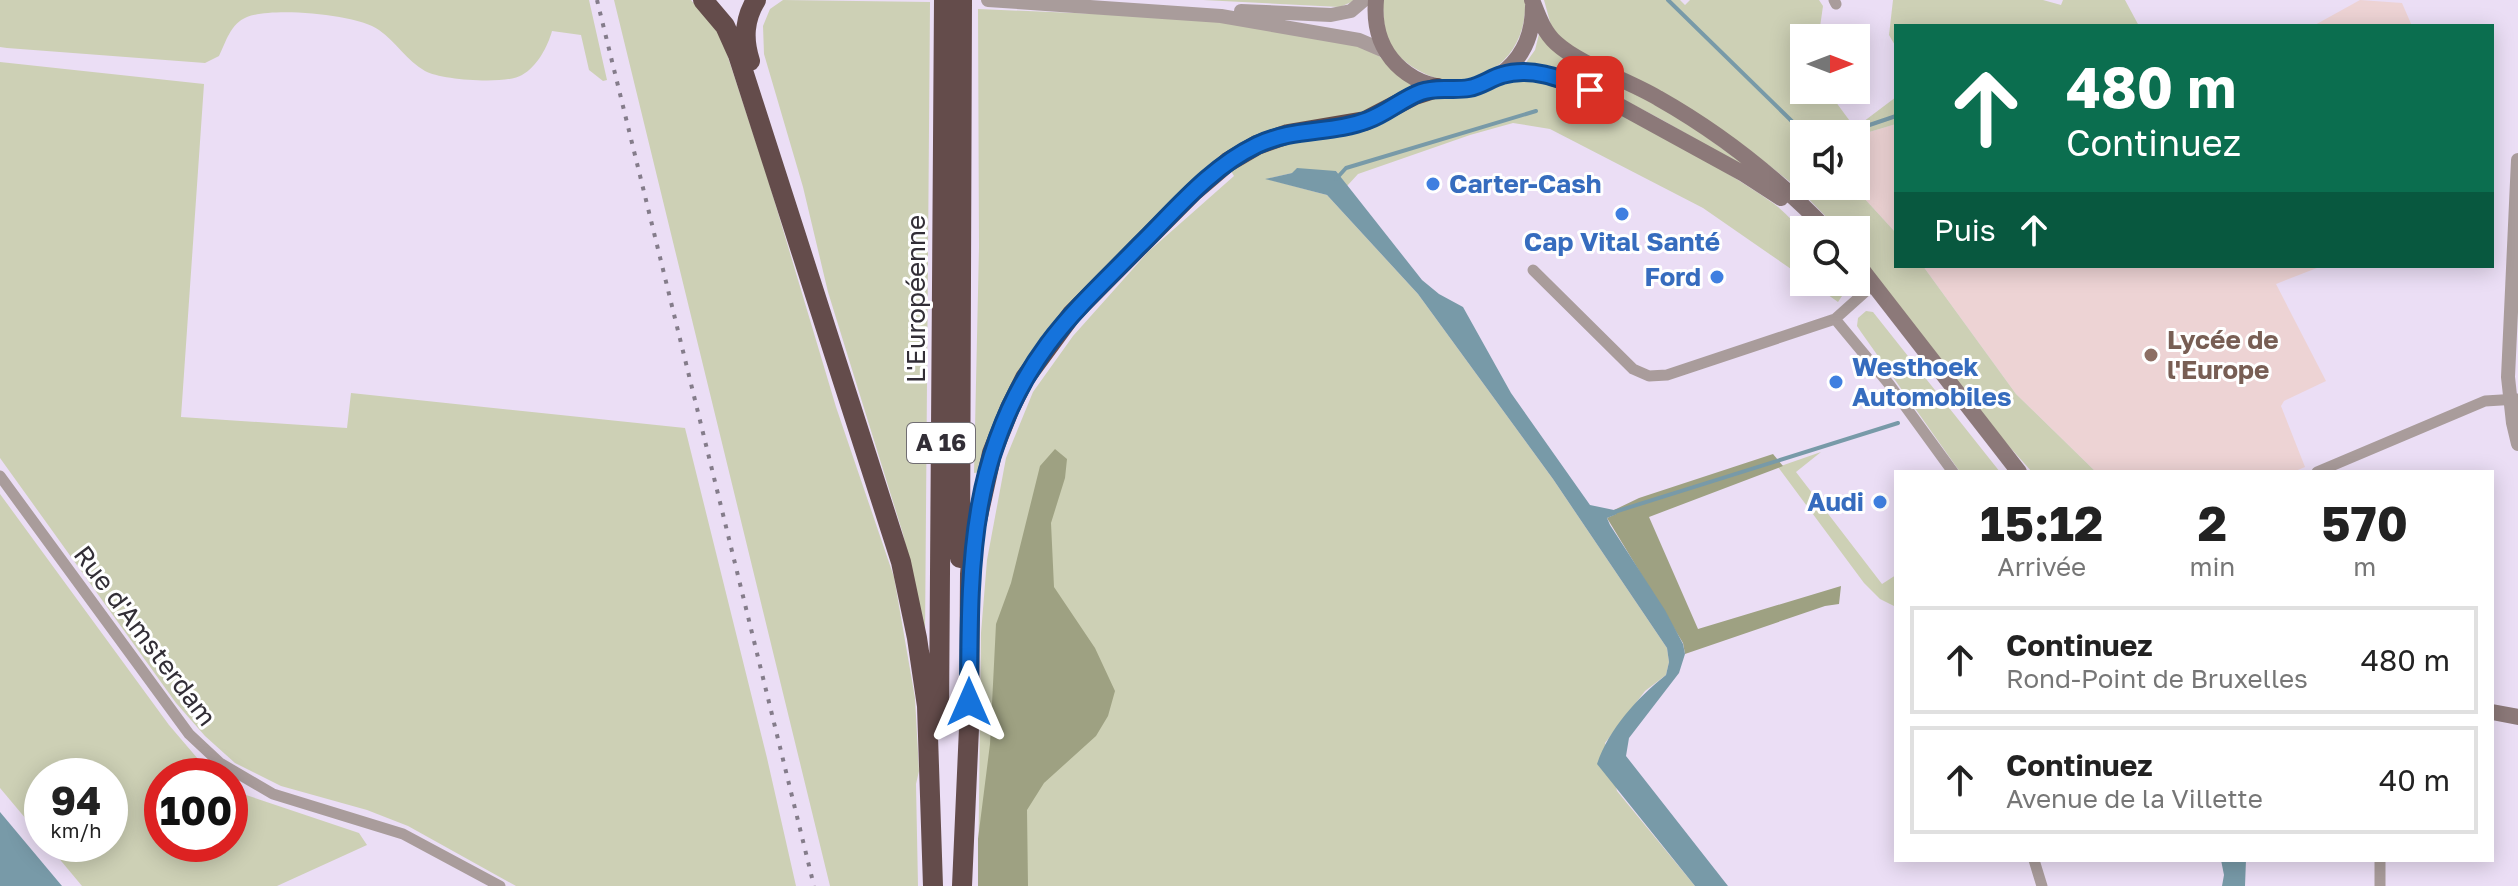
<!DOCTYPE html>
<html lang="fr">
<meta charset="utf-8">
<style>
:root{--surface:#fff;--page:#f6f6f6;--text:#222;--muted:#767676;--line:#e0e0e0}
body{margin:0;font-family:"Golos Text",sans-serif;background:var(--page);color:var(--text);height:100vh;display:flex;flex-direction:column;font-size:30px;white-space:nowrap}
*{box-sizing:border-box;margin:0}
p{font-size:26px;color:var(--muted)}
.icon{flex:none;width:44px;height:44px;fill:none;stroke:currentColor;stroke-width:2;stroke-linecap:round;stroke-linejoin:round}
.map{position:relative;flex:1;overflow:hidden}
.panel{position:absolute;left:1894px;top:470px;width:600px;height:392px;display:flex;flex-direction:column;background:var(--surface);border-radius:0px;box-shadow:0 4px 20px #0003}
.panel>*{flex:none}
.banner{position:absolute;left:1894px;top:24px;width:600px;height:244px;border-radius:0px;box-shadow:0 4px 20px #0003;background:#0b6e4f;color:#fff;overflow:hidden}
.needle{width:52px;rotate:90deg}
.controls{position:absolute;left:1790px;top:24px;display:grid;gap:16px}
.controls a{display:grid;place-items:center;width:80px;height:80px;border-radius:0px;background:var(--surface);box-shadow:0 4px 20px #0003;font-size:40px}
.speed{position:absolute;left:24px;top:758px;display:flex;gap:16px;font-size:40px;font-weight:700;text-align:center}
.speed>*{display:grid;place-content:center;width:104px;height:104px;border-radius:50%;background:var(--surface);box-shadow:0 4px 20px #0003;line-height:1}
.speed small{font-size:20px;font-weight:400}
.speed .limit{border:12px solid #d22;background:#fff;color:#111}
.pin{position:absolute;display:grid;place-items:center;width:68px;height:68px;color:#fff;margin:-34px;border-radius:16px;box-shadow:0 4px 12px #0006}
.me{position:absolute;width:88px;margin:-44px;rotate:0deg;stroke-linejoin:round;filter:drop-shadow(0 0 6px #0008)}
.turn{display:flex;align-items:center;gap:28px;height:168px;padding:0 40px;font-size:36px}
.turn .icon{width:104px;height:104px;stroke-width:2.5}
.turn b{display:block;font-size:56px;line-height:68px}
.then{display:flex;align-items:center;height:76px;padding:0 40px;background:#0003;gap:16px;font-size:30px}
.eta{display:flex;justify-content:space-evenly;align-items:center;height:136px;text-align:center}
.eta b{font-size:48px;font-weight:700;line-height:56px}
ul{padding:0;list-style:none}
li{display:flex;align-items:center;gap:24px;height:108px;margin:0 16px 12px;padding:0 24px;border:4px solid var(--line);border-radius:0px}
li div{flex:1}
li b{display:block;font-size:30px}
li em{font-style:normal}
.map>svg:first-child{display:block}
.education{fill:#edd3d4}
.green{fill:#cdd0b5}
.forest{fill:#9ea182}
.water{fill:#789aa8}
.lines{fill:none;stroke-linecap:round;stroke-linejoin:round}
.stream{stroke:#789aa8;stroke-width:4}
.minor{stroke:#a99c9b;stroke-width:11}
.tertiary{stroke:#a99c9b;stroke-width:14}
.secondary{stroke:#8c7979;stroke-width:16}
.motorway{stroke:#644c4b;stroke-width:20}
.rail{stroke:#847c8a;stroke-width:4;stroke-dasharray:4 8;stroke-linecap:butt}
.route-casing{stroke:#0e4b8f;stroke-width:20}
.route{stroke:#1573dc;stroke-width:14}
.shop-dot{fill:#3f7fe0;stroke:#fff;stroke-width:3}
.education-dot{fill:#8d6e63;stroke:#fff;stroke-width:3}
.labels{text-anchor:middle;stroke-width:6;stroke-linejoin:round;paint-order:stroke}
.shield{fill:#fff;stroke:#706d72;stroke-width:2}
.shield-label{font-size:24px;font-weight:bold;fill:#322e36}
.shop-label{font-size:26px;font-weight:bold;fill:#366cbe;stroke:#fff;text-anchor:start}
.street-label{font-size:26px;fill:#322e36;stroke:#fff}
.education-label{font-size:26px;font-weight:bold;fill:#785e54;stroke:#fff;text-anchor:start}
</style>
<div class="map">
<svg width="2518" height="886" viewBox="0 0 2518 886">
<rect width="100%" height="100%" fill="#ebdef5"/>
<path class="education" d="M 2360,0 L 2402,3 L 2412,26 L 2313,26 Z
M 1896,124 L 1896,233 L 1853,186 L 1856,186 L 1856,136 Z
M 1923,266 L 2322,266 L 2276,284 L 2326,381 L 2284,401 L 2281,406 L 2305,467 L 2293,472 L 2096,472 L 2016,394 Z"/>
<path class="green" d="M 0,0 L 589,0 L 607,80 L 603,81 L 589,70 L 581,35 L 552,31 C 548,46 537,67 522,75 C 506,85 441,80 425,71 C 407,61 396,42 379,30 C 357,14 272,7 247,17 C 230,24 226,42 219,56 L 205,63 L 7,48 L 0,47 Z
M 614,0 L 691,0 L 721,36 L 767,176 L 836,407 L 894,577 L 915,698 L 919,771 L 916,784 L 918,886 L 830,886 Z
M 783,0 L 930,2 L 925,637 L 903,534 L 828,292 L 803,187 L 764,54 L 763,26 L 770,9 Z
M 1203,0 L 1356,0 L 1340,7 Z
M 1382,0 L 1525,0 C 1529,62 1469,102 1416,69 C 1404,62 1392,51 1387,37 C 1383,27 1384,11 1382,0 Z
M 1544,0 L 1680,0 L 1685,5 L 1690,0 L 1819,0 L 1823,6 L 1819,34 L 1834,38 L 1804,38 L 1804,90 L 1827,90 L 1855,128 L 1896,97 L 1896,124 L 1856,136 L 1804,134 L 1804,186 L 1853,186 L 1896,233 L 1896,266 L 1923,266 L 2016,394 L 2096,472 L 2032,472 L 1982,416 L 1856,250 L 1856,230 L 1839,230 L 1799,189 L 1742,144 L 1569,48 L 1552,29 Z
M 1893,0 L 2043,0 L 2061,5 L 2063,0 L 2125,0 L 2139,26 L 1896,26 L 1896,47 L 1889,35 Z
M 978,9 L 1213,19 L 1364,46 C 1386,57 1392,74 1415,87 L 1367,113 L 1265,133 L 1076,299 L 1042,336 L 1017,373 L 981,472 L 974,473 L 979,247 Z
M 1540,30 L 1670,111 L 1766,180 C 1689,137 1612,83 1525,64 L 1535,50 Z
M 0,62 L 204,84 L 181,417 L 347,428 L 351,393 L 685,428 L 767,758 L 796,886 L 516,886 L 408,826 L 367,810 L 281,786 L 235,763 L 205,736 L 176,703 L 0,458 Z
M 1518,78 C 1568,75 1728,171 1773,203 C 1784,211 1794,222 1804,233 L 1804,278 L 1703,208 L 1550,129 L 1513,123 L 1470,135 L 1358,174 L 1347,186 L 1336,171 L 1292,173 L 1267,179 L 1327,195 L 1418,294 L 1553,479 L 1667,648 L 1669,662 L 1666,675 L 1645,691 L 1605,743 L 1617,791 L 1695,886 L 978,886 L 981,633 L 987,560 L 1006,458 L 1033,392 L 1073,336 L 1148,252 L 1234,176 L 1231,171 L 1254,156 L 1283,144 L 1350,134 L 1375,127 L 1433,96 L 1466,97 Z
M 1810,282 L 1846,282 L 1846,290 L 1838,302 Z
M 1866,311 L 1873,312 L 2000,472 L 1960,472 L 1861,332 L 1857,326 L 1858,318 Z
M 1821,452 L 1796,472 L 1882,584 L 1896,575 L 1896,607 L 1880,599 L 1864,583 L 1778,467 Z
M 0,494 L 169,725 L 198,759 L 220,776 L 162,776 L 162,844 L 230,844 L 230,784 L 243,794 L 359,833 L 367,845 L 277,886 L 82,886 L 47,844 L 110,844 L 110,776 L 42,776 L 42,838 L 0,788 Z"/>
<path class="forest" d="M 1055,449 L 1067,459 L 1065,478 L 1051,523 L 1054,587 L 1095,648 L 1115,691 L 1108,716 L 1096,736 L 1044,783 L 1027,810 L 1028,886 L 978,886 L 978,839 L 990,744 L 996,624 L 1011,583 L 1040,466 Z
M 1773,454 L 1783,466 L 1649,517 L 1698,629 L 1841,586 L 1839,604 L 1825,606 L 1685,654 L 1683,643 L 1607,518 L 1616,514 L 1614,510 L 1639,498 Z"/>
<path class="water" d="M 1297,168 L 1336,171 L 1422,280 L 1439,294 L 1463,307 L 1511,393 L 1590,505 L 1614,510 L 1617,514 L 1607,518 L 1610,525 L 1665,610 L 1683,644 L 1685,654 L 1679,673 L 1629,738 L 1626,756 L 1728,886 L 1695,886 L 1597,764 C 1609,729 1637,698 1666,675 L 1669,662 L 1667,648 L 1553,479 L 1418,294 L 1327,195 L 1265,179 L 1292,173 Z
M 0,812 L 62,886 L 0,886 Z
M 2221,860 L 2246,860 L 2245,886 L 2222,886 L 2224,875 Z"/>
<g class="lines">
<path class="stream" d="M 1668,0 L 1805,134
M 1843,134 L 1896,116
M 1336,179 L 1346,168 L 1536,111
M 1611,513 L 1898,423"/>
<path class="minor" d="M 1834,0 L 1836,4
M 1533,270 L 1633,369 L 1649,376 L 1667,375 L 1835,319 L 1874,284
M 1835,319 L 1889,384 L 1953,472
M 2317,472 L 2485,401 L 2518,399
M 0,476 L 189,734 L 220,763 L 273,794 L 403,834 L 500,886
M 2034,860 L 2042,886
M 2380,860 L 2380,886"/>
<path class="tertiary" d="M 988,0 L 1221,16 L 1359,40 L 1387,52
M 1241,11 L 1331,15 L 1351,11 L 1364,0
M 2518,160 L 2508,377 L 2513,423 L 2518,444"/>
<path class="secondary" d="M 1376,0 C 1366,112 1533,120 1533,6
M 1532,0 C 1538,15 1543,31 1556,43 C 1580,65 1628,80 1658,98 C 1720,133 1778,179 1827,230
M 1499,76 L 1519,72 L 1537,73 L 1598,94 L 1744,174 L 1781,198
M 1856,262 L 2019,472
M 2492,712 L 2518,717"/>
<path class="motorway" d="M 703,0 L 725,26 L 738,55 L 901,562 L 917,638 L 927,706 L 933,886
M 750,61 C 743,39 744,20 756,0
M 960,558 L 962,0
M 939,716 L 944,0
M 962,886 L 969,728 L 970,574 L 973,539 L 992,453 L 1010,408 L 1025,378 L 1072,314 L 1193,192 L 1228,162 L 1257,145 L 1288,134 L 1365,121 L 1415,95 L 1437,88"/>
<path class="rail" d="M 597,0 L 814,886"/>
</g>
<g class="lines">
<defs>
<path id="route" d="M 969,702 C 970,572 966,455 1048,344 C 1074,309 1107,279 1138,247 C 1175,211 1209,168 1257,145 C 1295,127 1332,134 1368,120 C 1387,113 1402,99 1421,92 C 1437,86 1452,91 1469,88 C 1481,86 1491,78 1502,75 C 1532,66 1562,79 1590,90"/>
</defs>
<use href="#route" class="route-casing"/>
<use href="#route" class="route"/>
</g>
<g class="shop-dot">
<circle cx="1433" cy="184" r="8"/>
<circle cx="1622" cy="214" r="8"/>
<circle cx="1717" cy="277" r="8"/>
<circle cx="1836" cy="382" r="8"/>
<circle cx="1880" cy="502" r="8"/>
</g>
<circle class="education-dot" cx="2151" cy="355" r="8"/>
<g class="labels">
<rect class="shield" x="907" y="423" width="68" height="40" rx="6"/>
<g class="shield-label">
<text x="941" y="451">A 16</text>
</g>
<g class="shop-label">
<text x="1449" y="193">Carter-Cash</text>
<text x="1622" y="251" text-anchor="middle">Cap Vital Santé</text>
<text x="1701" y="286" text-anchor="end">Ford</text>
<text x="1852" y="376">Westhoek<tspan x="1852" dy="30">Automobiles</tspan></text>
<text x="1864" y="511" text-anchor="end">Audi</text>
</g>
<g class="street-label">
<text transform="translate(916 299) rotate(-90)" y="9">L'Européenne</text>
<text transform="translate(145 636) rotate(53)" y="9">Rue d'Amsterdam</text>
</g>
<g class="education-label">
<text x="2167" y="349">Lycée de<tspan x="2167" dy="30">l'Europe</tspan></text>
</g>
</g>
</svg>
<div class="controls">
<a><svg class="needle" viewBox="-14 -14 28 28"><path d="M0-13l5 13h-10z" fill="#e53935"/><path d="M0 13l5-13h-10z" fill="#767676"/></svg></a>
<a><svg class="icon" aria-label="sound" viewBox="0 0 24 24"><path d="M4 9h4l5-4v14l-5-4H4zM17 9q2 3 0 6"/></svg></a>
<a><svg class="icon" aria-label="search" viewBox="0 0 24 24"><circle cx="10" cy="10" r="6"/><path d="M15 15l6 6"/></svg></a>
</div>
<div class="speed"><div>94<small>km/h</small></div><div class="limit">100</div></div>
<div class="pin" style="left:1590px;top:90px;background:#d93025"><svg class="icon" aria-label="arrive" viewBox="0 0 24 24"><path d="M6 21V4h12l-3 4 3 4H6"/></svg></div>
<svg class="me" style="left:969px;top:702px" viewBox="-20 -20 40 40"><path d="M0-17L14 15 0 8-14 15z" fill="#1573dc" stroke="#fff" stroke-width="4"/></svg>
<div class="banner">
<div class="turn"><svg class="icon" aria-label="ahead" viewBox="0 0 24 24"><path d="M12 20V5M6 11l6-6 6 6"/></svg><div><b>480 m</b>Continuez</div></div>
<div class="then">Puis<svg class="icon" aria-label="ahead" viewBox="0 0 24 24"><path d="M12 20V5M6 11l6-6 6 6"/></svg></div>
</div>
<section class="panel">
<div class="eta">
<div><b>15:12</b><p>Arrivée</p></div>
<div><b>2</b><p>min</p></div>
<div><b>570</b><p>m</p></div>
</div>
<ul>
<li><svg class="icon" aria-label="ahead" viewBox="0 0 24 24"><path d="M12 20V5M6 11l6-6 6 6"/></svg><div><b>Continuez</b><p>Rond-Point de Bruxelles</p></div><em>480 m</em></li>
<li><svg class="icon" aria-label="ahead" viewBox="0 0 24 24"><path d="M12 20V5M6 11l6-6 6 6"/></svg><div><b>Continuez</b><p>Avenue de la Villette</p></div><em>40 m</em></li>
</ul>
</section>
</div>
